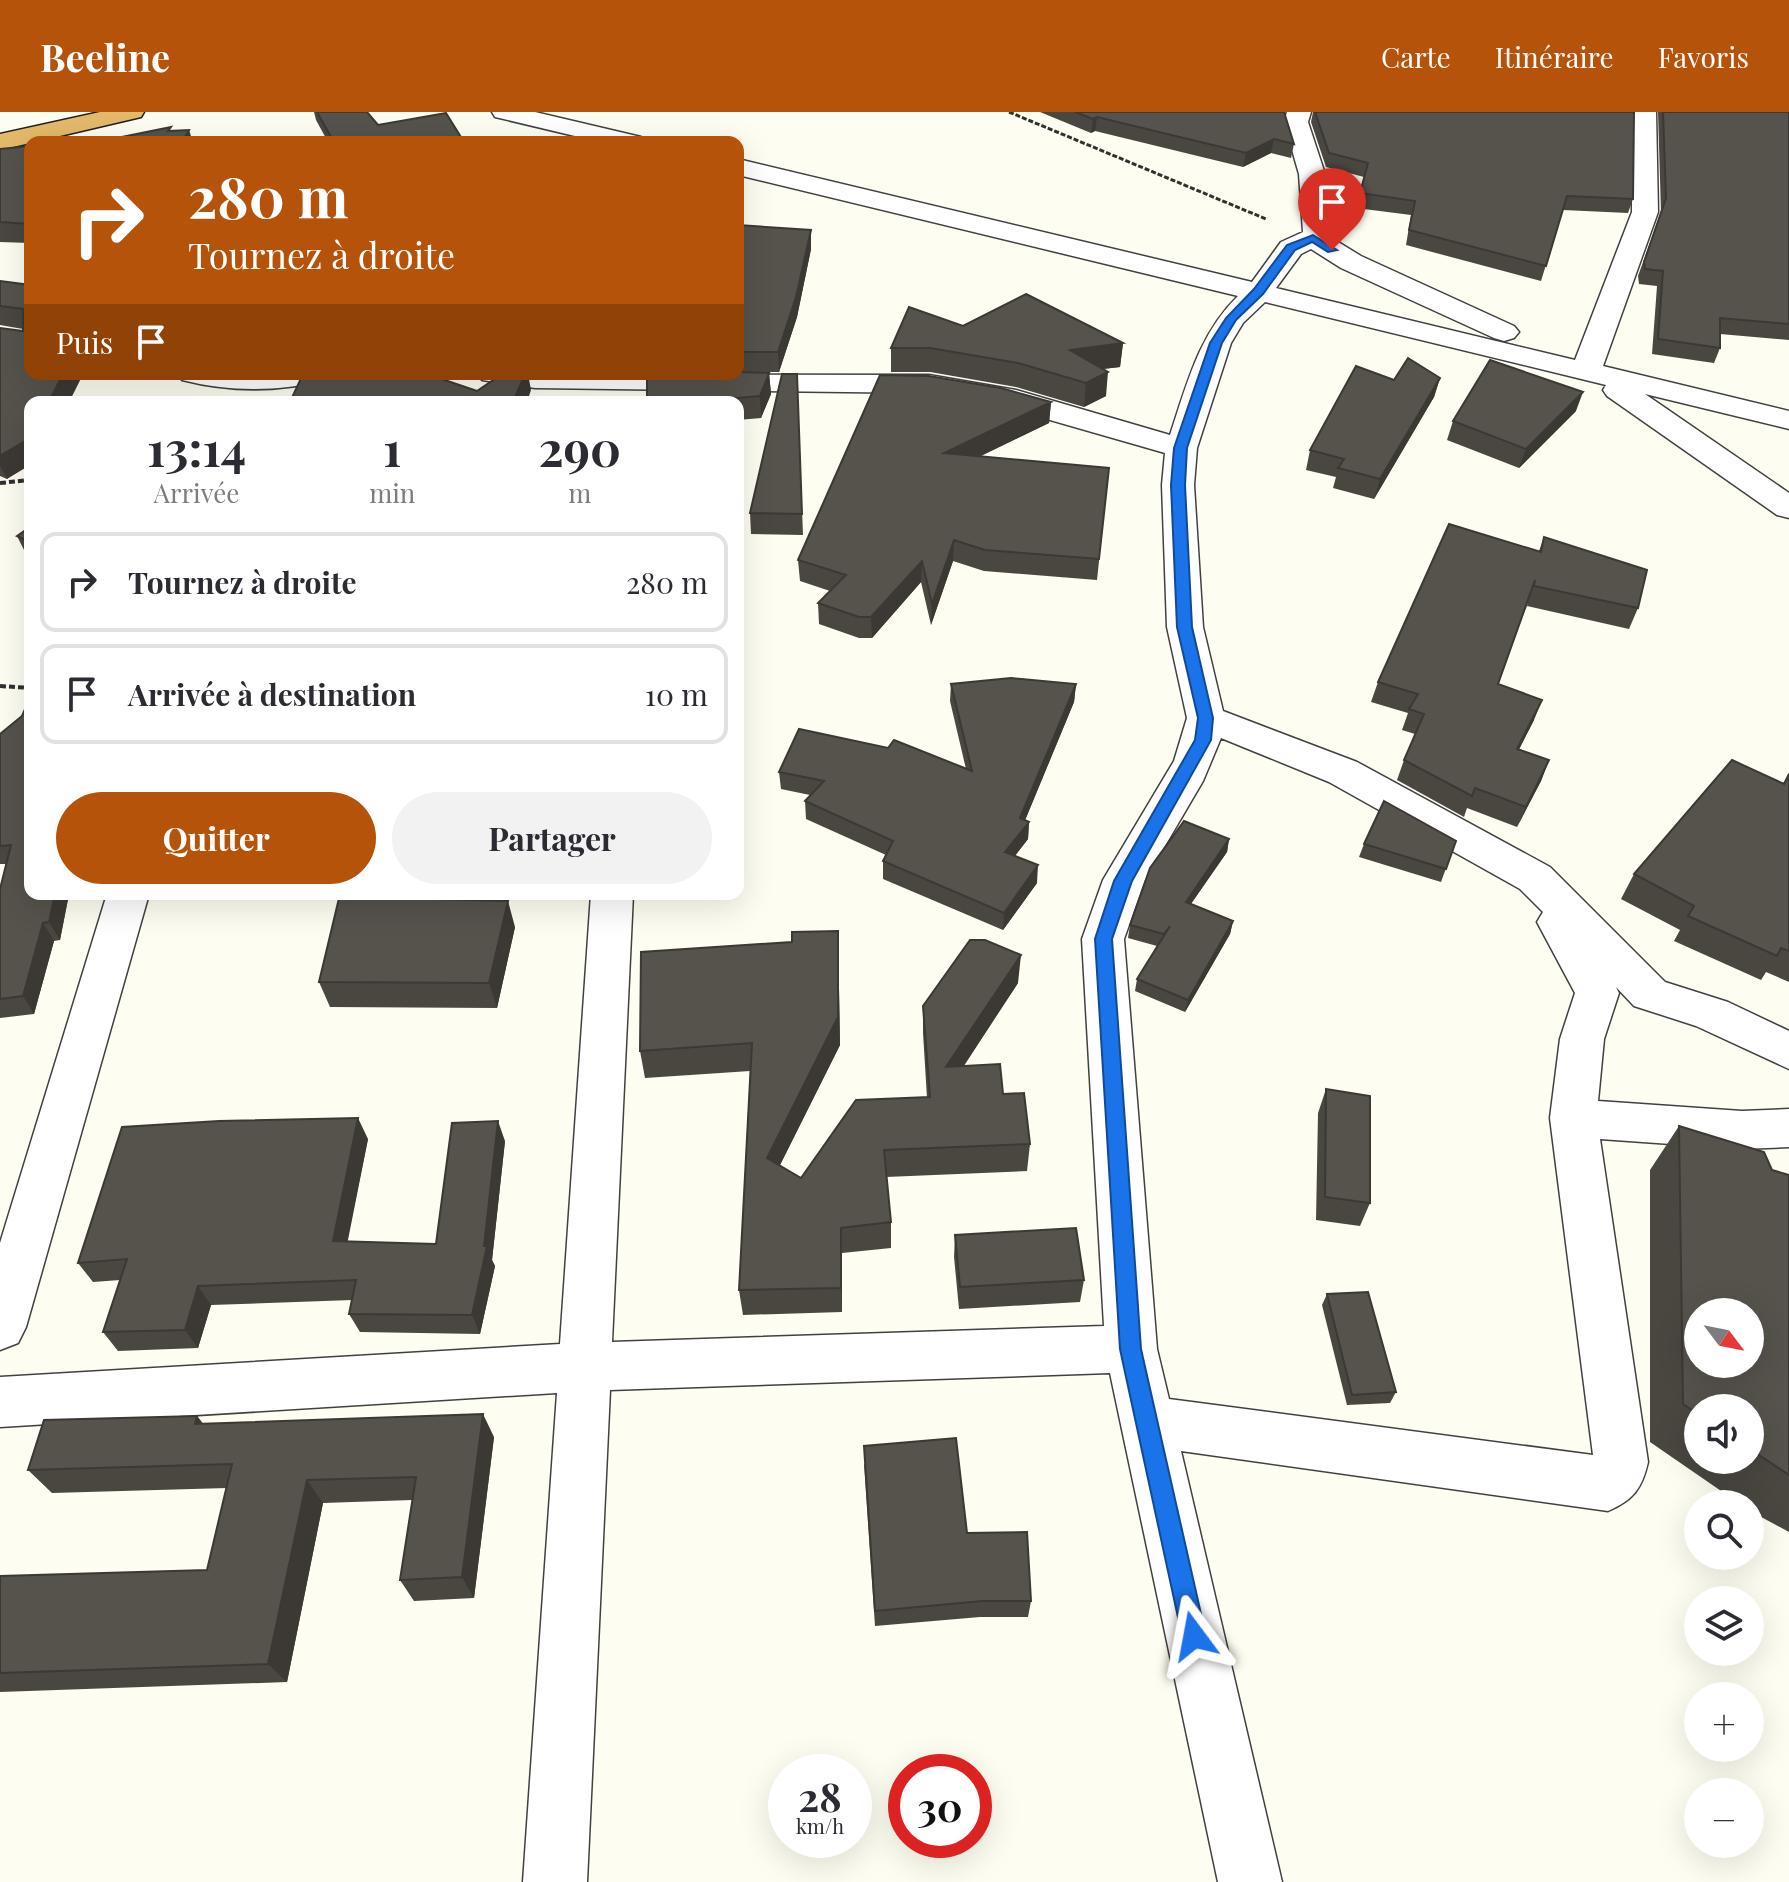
<!DOCTYPE html>
<html lang="fr">
<meta charset="utf-8">
<style>
:root{--surface:#fff;--page:#f2f2f3;--text:#2b2b33;--muted:#7c7c81;--line:#e1e1e2;--accent:#b45309}
body{margin:0;font-family:"Playfair Display",serif;background:var(--page);color:var(--text);height:100vh;display:flex;flex-direction:column;font-size:30px;white-space:nowrap}
*{box-sizing:border-box;margin:0}
p{font-size:26px;color:var(--muted)}
.icon{flex:none;width:44px;height:44px;fill:none;stroke:currentColor;stroke-width:2;stroke-linecap:round;stroke-linejoin:round}
.map{position:relative;flex:1;overflow:hidden}
.details{position:absolute;left:24px;top:284px;width:720px;height:504px;display:flex;flex-direction:column;background:var(--surface);border-radius:16px;box-shadow:0 8px 32px #0002}
.details>*{flex:none}
.top-card{position:absolute;left:24px;top:24px;width:720px;height:244px;border-radius:16px;box-shadow:0 8px 32px #0002;background:#b45309;color:#fff;overflow:hidden}
.needle{width:52px;rotate:122deg}
.controls{position:absolute;left:1684px;top:1186px;display:grid;gap:16px}
.controls a{display:grid;place-items:center;width:80px;height:80px;border-radius:50%;background:var(--surface);box-shadow:0 8px 32px #0002;font-size:40px}
.speed{position:absolute;left:768px;top:1642px;display:flex;gap:16px;font-size:40px;font-weight:700;text-align:center}
.speed>*{display:grid;place-content:center;width:104px;height:104px;border-radius:50%;background:var(--surface);box-shadow:0 8px 32px #0002;line-height:1}
.speed small{font-size:20px;font-weight:400}
.speed .limit{border:12px solid #d22;background:#fff;color:#111}
.pin{position:absolute;display:grid;place-items:center;width:68px;height:68px;color:#fff;margin:-82px -34px;border-radius:50% 50% 50% 0;rotate:-45deg;box-shadow:0 0 8px #0007}
.pin .icon{rotate:45deg}
.me{position:absolute;width:88px;margin:-44px;rotate:347deg;stroke-linejoin:round;filter:drop-shadow(0 0 6px #0008)}
.turn{display:flex;align-items:center;gap:28px;height:168px;padding:0 32px;font-size:36px}
.turn .icon{width:104px;height:104px;stroke-width:2.5}
.turn b{display:block;font-size:56px;line-height:68px}
.then{display:flex;align-items:center;height:76px;padding:0 32px;background:#0003;gap:16px;font-size:30px}
.eta{display:flex;justify-content:space-evenly;align-items:center;height:136px;text-align:center}
.eta b{font-size:48px;font-weight:700;line-height:56px}
.action{display:flex;gap:16px;margin-top:auto;padding:16px 32px}
.action a{flex:1;height:92px;border-radius:48px;background:var(--accent);color:#fff;font-size:32px;font-weight:700;line-height:92px;text-align:center}
.action a+a{background:var(--page);color:var(--text)}
ul{padding:0;list-style:none}
li{display:flex;align-items:center;gap:24px;height:100px;margin:0 16px 12px;padding:0 16px;border:4px solid var(--line);border-radius:16px}
li div{flex:1}
li b{display:block;font-size:30px}
li em{font-style:normal}
header{display:flex;align-items:center;gap:48px;box-sizing:border-box;height:112px;padding:0 40px;background:var(--accent);color:#fff}
header strong{font-size:38px}
nav{display:flex;gap:44px;margin-inline-start:auto;font-size:28px}
.map>svg:first-child{display:block}
.lines{fill:none;stroke-linecap:round;stroke-linejoin:round}
.street-casing{stroke:#414141;stroke-width:3}
.highway-casing{stroke:#1f1f1f;stroke-width:3}
.path-far1{stroke:#303030;stroke-width:3;stroke-dasharray:5 2;stroke-linecap:butt}
.path{stroke:#303030;stroke-width:4;stroke-dasharray:6 3;stroke-linecap:butt}
.street{fill:#fff;fill-rule:evenodd}
.highway{fill:#e4b969;fill-rule:evenodd}
.wall{fill:#4a4741;fill-rule:evenodd}
.shaded-wall{fill:#3c3935}
.building{fill:#56524c;stroke:#3c3935;stroke-width:2;fill-rule:evenodd}
.route{fill:#1a73e8;stroke:#114b97;stroke-width:2}
</style>
<header>
<strong>Beeline</strong>
<nav><a>Carte</a><a>Itinéraire</a><a>Favoris</a></nav>
</header>
<div class="map">
<svg width="1789" height="1770" viewBox="0 0 1789 1770">
<rect width="100%" height="100%" fill="#fdfdf1"/>
<g class="lines">
<defs>
<path id="street" d="M 492,0 L 535,0 L 641,25 L 645,30 L 600,30 L 495,5 Z
M 1287,0 L 1311,0 L 1308,10 L 1325,62 L 1330,125 L 1361,144 L 1514,214 L 1519,220 L 1514,226 L 1504,229 L 1494,226 L 1341,156 L 1311,137 L 1301,142 L 1276,176 L 1575,248 L 1632,100 L 1632,0 L 1656,0 L 1658,100 L 1603,254 L 1789,299 L 1789,317 L 1645,282 L 1789,381 L 1789,406 L 1777,403 L 1607,284 L 1603,278 L 1606,273 L 1265,190 L 1243,211 L 1231,231 L 1197,336 L 1194,373 L 1203,515 L 1223,599 L 1357,650 L 1550,755 L 1665,870 L 1728,890 L 1789,919 L 1789,957 L 1696,914 L 1634,894 L 1616,875 L 1619,881 L 1604,927 L 1598,989 L 1742,999 L 1789,997 L 1789,1035 L 1742,1037 L 1600,1027 L 1648,1350 C 1642,1377 1633,1388 1608,1399 L 1181,1339 L 1282,1770 L 1218,1770 L 1110,1261 L 610,1278 L 587,1770 L 523,1770 L 557,1281 L 0,1315 L 0,1265 L 560,1232 L 591,782 L 633,782 L 612,1230 L 1104,1214 L 1082,827 L 1103,768 L 1174,649 L 1187,606 L 1167,515 L 1162,373 L 1165,341 L 1001,294 L 929,281 L 535,276 L 482,268 L 478,262 L 929,263 L 1016,278 L 1170,323 C 1187,272 1199,222 1238,184 L 738,63 L 738,47 L 1252,170 L 1281,130 L 1303,120 L 1299,62 L 1284,10 ZM 1221,626 L 1329,670 L 1520,777 L 1543,800 L 1537,810 L 1575,881 L 1560,927 L 1550,1006 L 1593,1343 L 1169,1287 L 1157,1237 L 1124,827 L 1145,768 L 1203,669 Z
M 178,262 L 330,262 L 326,268 C 279,280 229,280 182,268 Z
M 107,782 L 149,782 L 26,1215 L 18,1231 L 0,1238 L 0,1131 Z"/>
<path id="highway" d="M 100,0 L 144,0 L 141,5 L 0,38 L 0,22 Z"/>
</defs>
<use href="#street" class="street-casing"/>
<use href="#highway" class="highway-casing"/>
<path class="path-far1" d="M 1009,0 L 1266,107"/>
<path class="path" d="M 0,371 L 30,368
M 0,574 L 30,576"/>
<use href="#street" class="street"/>
<use href="#highway" class="highway"/>
</g>
<path class="wall" d="M 314,0 L 367,0 L 328,30 L 316,8 Z
M 1040,0 L 1284,0 L 1294,32 L 1291,46 L 1271,41 L 1243,55 L 1095,19 L 1091,21 Z
M 1313,0 L 1634,0 L 1633,87 L 1628,101 L 1563,98 L 1541,169 L 1406,133 L 1411,103 L 1356,96 L 1364,65 L 1326,55 L 1311,10 Z
M 1658,0 L 1789,0 L 1789,228 L 1720,222 L 1720,236 L 1714,251 L 1652,242 L 1657,174 L 1639,172 L 1638,164 L 1661,100 Z
M 30,34 L 30,131 L 0,130 L 0,37 Z
M 738,113 L 811,137 L 797,205 L 779,260 L 738,260 Z
M 0,169 L 30,173 L 30,262 L 83,262 L 69,290 L 30,290 L 7,367 L 0,364 L 0,216 L 23,219 L 23,217 L 0,213 Z
M 963,214 L 1123,231 L 1120,255 L 1102,257 L 1106,284 L 1084,295 L 1016,275 L 930,260 L 891,260 L 891,236 Z
M 769,261 L 771,282 L 761,306 L 738,308 L 738,290 L 647,290 Z
M 797,262 L 803,423 L 751,422 L 750,401 Z
M 1440,266 L 1434,285 L 1374,387 L 1333,376 L 1336,365 L 1306,358 L 1310,338 L 1394,268 Z
M 1051,290 L 1049,311 L 980,344 L 1109,356 L 1097,468 L 984,459 L 953,449 L 931,513 L 921,470 L 872,526 L 859,526 L 819,512 L 818,491 L 830,479 L 800,469 L 798,448 Z
M 1576,299 L 1519,356 L 1447,328 L 1453,309 Z
M 30,415 L 30,450 L 17,424 Z
M 1544,425 L 1638,496 L 1629,517 L 1527,494 L 1528,490 L 1498,572 L 1534,608 L 1519,637 L 1549,648 L 1541,669 L 1517,715 L 1467,696 L 1464,705 L 1397,668 L 1404,648 L 1415,622 L 1402,618 L 1408,601 L 1371,590 L 1378,570 L 1539,439 Z
M 951,572 L 1076,572 L 1074,590 L 1025,708 L 1029,710 L 1028,727 L 1015,744 L 1037,771 L 1003,818 L 883,767 L 883,749 L 886,743 L 806,707 L 805,689 L 810,683 L 781,677 L 779,660 L 966,657 L 950,589 Z
M 0,622 L 69,782 L 60,828 L 54,829 L 34,902 L 0,906 L 0,777 L 6,752 L 0,752 Z
M 1789,661 L 1789,870 L 1766,860 L 1761,868 L 1674,829 L 1680,818 L 1621,787 L 1634,762 L 1783,672 Z
M 1229,727 L 1227,740 L 1191,792 L 1233,809 L 1230,822 L 1185,900 L 1135,879 L 1137,867 L 1157,834 L 1128,826 L 1130,813 Z
M 1456,729 L 1441,770 L 1359,745 L 1364,732 Z
M 515,815 L 497,896 L 330,895 L 319,870 Z
M 838,819 L 840,933 L 780,1053 L 801,1066 L 927,986 L 923,921 L 923,894 L 1018,871 L 963,954 L 1003,982 L 1030,1032 L 1027,1059 L 886,1065 L 891,1110 L 891,1136 L 842,1141 L 842,1200 L 743,1203 L 739,1178 L 750,959 L 645,966 L 640,939 Z
M 1326,977 L 1370,1091 L 1360,1114 L 1316,1108 L 1318,1001 Z
M 1679,1014 L 1772,1058 L 1789,1063 L 1789,1420 L 1750,1399 L 1750,1392 L 1740,1392 L 1650,1330 L 1650,1058 ZM 1698,1296 L 1750,1296 L 1750,1348 L 1698,1348 Z
M 368,1027 L 347,1129 L 436,1132 L 505,1029 L 492,1148 L 495,1154 L 480,1222 L 360,1220 L 349,1202 L 352,1188 L 211,1193 L 198,1236 L 118,1239 L 103,1220 L 120,1168 L 93,1170 L 78,1151 Z
M 955,1123 L 1084,1168 L 1080,1190 L 959,1197 L 954,1145 Z
M 1327,1182 L 1396,1280 L 1390,1291 L 1347,1293 L 1322,1193 Z
M 197,1304 L 203,1312 L 494,1325 L 474,1486 L 414,1489 L 400,1468 L 412,1388 L 323,1391 L 287,1570 L 0,1580 L 0,1464 L 207,1458 L 227,1376 L 52,1381 L 28,1358 Z
M 864,1352 L 967,1421 L 1031,1489 L 1028,1505 L 980,1505 L 875,1514 Z"/>
<path class="shaded-wall" d="M 1097,5 L 1095,19 L 1091,21 L 1093,7 Z
M 189,18 L 193,30 L 182,30 Z
M 1274,27 L 1271,41 L 1243,55 L 1246,41 Z
M 811,118 L 811,137 L 797,205 L 779,260 L 778,240 Z
M 1123,231 L 1120,255 L 1068,261 L 1070,238 Z
M 1108,260 L 1106,284 L 1084,295 L 1086,271 Z
M 769,261 L 771,282 L 761,306 L 760,284 Z
M 63,262 L 83,262 L 69,290 L 51,290 L 50,288 Z
M 525,262 L 528,262 L 531,278 L 527,290 L 513,290 Z
M 1440,266 L 1434,285 L 1374,387 L 1380,367 Z
M 1583,280 L 1576,299 L 1519,356 L 1526,337 Z
M 1051,290 L 1049,311 L 944,362 L 944,341 Z
M 30,326 L 30,353 L 7,367 L 0,354 L 0,344 Z
M 954,428 L 953,449 L 931,513 L 932,492 Z
M 922,449 L 921,470 L 872,526 L 871,505 Z
M 1076,572 L 1074,590 L 1019,723 L 1029,710 L 1028,727 L 1004,757 L 1005,740 Z
M 1542,588 L 1534,608 L 1509,657 L 1517,637 Z
M 1549,648 L 1541,669 L 1517,715 L 1526,695 Z
M 1229,727 L 1227,740 L 1183,803 L 1186,790 Z
M 1038,753 L 1037,771 L 1003,818 L 1004,801 Z
M 55,782 L 69,782 L 60,828 L 49,810 Z
M 436,782 L 449,782 L 443,813 L 435,787 Z
M 508,789 L 515,815 L 497,896 L 489,871 Z
M 1233,809 L 1230,822 L 1185,900 L 1188,888 Z
M 43,811 L 54,829 L 34,902 L 23,884 Z
M 838,819 L 840,933 L 770,1073 L 767,1046 Z
M 1021,843 L 1018,871 L 945,983 L 946,955 Z
M 358,1006 L 368,1027 L 344,1148 L 333,1129 Z
M 498,1009 L 505,1029 L 492,1148 L 495,1154 L 480,1222 L 472,1203 L 484,1134 Z
M 841,1116 L 842,1141 L 842,1200 L 841,1176 Z
M 198,1174 L 211,1193 L 198,1236 L 185,1218 Z
M 483,1302 L 494,1325 L 474,1486 L 462,1465 Z
M 197,1304 L 216,1328 L 195,1312 Z
M 307,1368 L 323,1391 L 287,1570 L 268,1552 Z"/>
<path class="building" d="M 317,0 L 367,0 L 378,13 L 446,1 L 464,30 L 328,30 L 332,27 Z
M 1075,0 L 1284,0 L 1294,32 L 1274,27 L 1246,41 L 1097,5 L 1093,7 Z
M 1315,0 L 1634,0 L 1633,87 L 1567,84 L 1546,154 L 1409,118 L 1415,89 L 1360,81 L 1368,51 L 1329,41 Z
M 1663,0 L 1789,0 L 1789,212 L 1720,206 L 1720,236 L 1658,227 L 1663,159 L 1645,157 L 1644,150 L 1666,86 Z
M 171,15 L 168,19 L 189,18 L 182,30 L 97,30 Z
M 30,34 L 30,112 L 0,110 L 0,37 Z
M 738,113 L 811,118 L 796,185 L 778,240 L 738,240 Z
M 0,169 L 30,173 L 30,262 L 63,262 L 50,288 L 53,290 L 30,290 L 30,326 L 0,344 L 0,216 L 23,219 L 23,197 L 0,194 Z
M 1026,182 L 1123,231 L 1070,238 L 1108,260 L 1086,271 L 1018,251 L 930,236 L 891,236 L 909,195 L 963,214 Z
M 1408,246 L 1440,266 L 1380,367 L 1338,356 L 1344,347 L 1310,338 L 1356,254 L 1394,268 Z
M 1490,248 L 1583,280 L 1526,337 L 1453,309 Z
M 738,260 L 769,261 L 760,284 L 694,290 L 647,290 L 647,262 L 738,262 Z
M 303,262 L 427,262 L 477,279 L 502,262 L 525,262 L 513,290 L 290,290 Z
M 782,262 L 797,262 L 802,402 L 750,401 Z
M 880,263 L 929,264 L 1001,276 L 1051,290 L 944,341 L 1109,356 L 1099,447 L 985,438 L 954,428 L 932,492 L 922,449 L 871,505 L 859,505 L 818,491 L 846,463 L 798,448 Z
M 1449,412 L 1541,440 L 1544,425 L 1647,458 L 1638,496 L 1534,474 L 1535,468 L 1498,572 L 1542,588 L 1517,637 L 1549,648 L 1526,695 L 1475,676 L 1472,684 L 1404,648 L 1424,602 L 1409,597 L 1418,582 L 1378,570 Z
M 30,415 L 30,430 L 17,424 Z
M 1011,566 L 1076,572 L 1020,706 L 1029,710 L 1005,740 L 1038,753 L 1004,801 L 883,749 L 893,729 L 805,689 L 824,669 L 779,660 L 799,617 L 888,636 L 894,628 L 972,659 L 951,572 Z
M 30,586 L 30,782 L 55,782 L 49,810 L 43,811 L 23,884 L 0,887 L 0,777 L 11,733 L 0,734 L 0,622 L 22,604 Z
M 1732,648 L 1784,672 L 1789,662 L 1789,839 L 1781,836 L 1777,844 L 1688,804 L 1694,794 L 1634,762 Z
M 1384,689 L 1456,729 L 1446,757 L 1364,732 Z
M 1184,709 L 1229,727 L 1186,790 L 1233,809 L 1188,888 L 1137,867 L 1170,814 L 1164,822 L 1130,813 L 1150,756 Z
M 340,782 L 436,782 L 435,787 L 508,789 L 489,871 L 319,870 Z
M 838,819 L 838,905 L 767,1046 L 801,1066 L 856,988 L 930,985 L 923,894 L 970,828 L 985,828 L 1021,843 L 946,955 L 1000,952 L 1003,982 L 1024,981 L 1030,1032 L 884,1038 L 891,1110 L 841,1116 L 841,1176 L 739,1178 L 752,931 L 640,939 L 641,840 L 792,830 L 792,820 Z
M 1326,977 L 1370,984 L 1370,1091 L 1325,1085 Z
M 358,1006 L 333,1129 L 436,1132 L 452,1011 L 498,1009 L 484,1134 L 487,1134 L 472,1203 L 349,1202 L 356,1168 L 198,1174 L 185,1218 L 103,1220 L 127,1147 L 78,1151 L 122,1015 L 219,1009 Z
M 1679,1014 L 1764,1040 L 1772,1058 L 1789,1063 L 1789,1363 L 1750,1337 L 1750,1296 L 1698,1296 L 1698,1302 L 1683,1292 ZM 1698,1200 L 1750,1200 L 1750,1252 L 1698,1252 Z
M 1076,1116 L 1084,1168 L 960,1175 L 955,1123 Z
M 1368,1180 L 1396,1280 L 1352,1283 L 1327,1182 Z
M 483,1302 L 462,1465 L 400,1468 L 416,1365 L 307,1368 L 268,1552 L 0,1561 L 0,1464 L 207,1458 L 232,1352 L 28,1358 L 44,1308 L 197,1304 L 195,1312 Z
M 956,1326 L 967,1421 L 1027,1420 L 1031,1489 L 982,1489 L 875,1499 L 864,1334 Z"/>
<path class="route" d="M 1313,123 L 1337,138 L 1328,140 L 1312,130 L 1295,138 L 1263,182 L 1236,208 L 1222,231 L 1187,336 L 1185,373 L 1192,515 L 1213,606 L 1211,628 L 1132,769 L 1112,827 L 1141,1237 L 1206,1524 L 1203,1533 L 1194,1536 L 1186,1533 L 1182,1524 L 1120,1237 L 1095,827 L 1114,769 L 1195,628 L 1198,606 L 1177,515 L 1171,373 L 1174,336 L 1210,231 L 1226,206 L 1254,177 L 1287,133 Z"/>
</svg>
<div class="controls">
<a><svg class="needle" viewBox="-14 -14 28 28"><path d="M0-13l5 13h-10z" fill="#e53935"/><path d="M0 13l5-13h-10z" fill="#7c7c81"/></svg></a>
<a><svg class="icon" aria-label="sound" viewBox="0 0 24 24"><path d="M4 9h4l5-4v14l-5-4H4zM17 9q2 3 0 6"/></svg></a>
<a><svg class="icon" aria-label="search" viewBox="0 0 24 24"><circle cx="10" cy="10" r="6"/><path d="M15 15l6 6"/></svg></a>
<a><svg class="icon" aria-label="layers" viewBox="0 0 24 24"><path d="M12 4l9 5-9 5-9-5zM3 14l9 5 9-5"/></svg></a>
<a>+</a>
<a>−</a>
</div>
<div class="speed"><div>28<small>km/h</small></div><div class="limit">30</div></div>
<div class="pin" style="left:1332px;top:138px;background:#d93025"><svg class="icon" aria-label="arrive" viewBox="0 0 24 24"><path d="M6 21V4h12l-3 4 3 4H6"/></svg></div>
<svg class="me" style="left:1194px;top:1524px" viewBox="-20 -20 40 40"><path d="M0-17L14 15 0 8-14 15z" fill="#1a73e8" stroke="#fff" stroke-width="4"/></svg>
<div class="top-card">
<div class="turn"><svg class="icon" aria-label="right" viewBox="0 0 24 24"><path d="M7 20v-9h11M14 6l5 5-5 5"/></svg><div><b>280 m</b>Tournez à droite</div></div>
<div class="then">Puis<svg class="icon" aria-label="arrive" viewBox="0 0 24 24"><path d="M6 21V4h12l-3 4 3 4H6"/></svg></div>
</div>
<section class="details">
<div class="eta">
<div><b>13:14</b><p>Arrivée</p></div>
<div><b>1</b><p>min</p></div>
<div><b>290</b><p>m</p></div>
</div>
<ul>
<li><svg class="icon" aria-label="right" viewBox="0 0 24 24"><path d="M7 20v-9h11M14 6l5 5-5 5"/></svg><div><b>Tournez à droite</b></div><em>280 m</em></li>
<li><svg class="icon" aria-label="arrive" viewBox="0 0 24 24"><path d="M6 21V4h12l-3 4 3 4H6"/></svg><div><b>Arrivée à destination</b></div><em>10 m</em></li>
</ul>
<div class="action"><a>Quitter</a><a>Partager</a></div>
</section>
</div>
